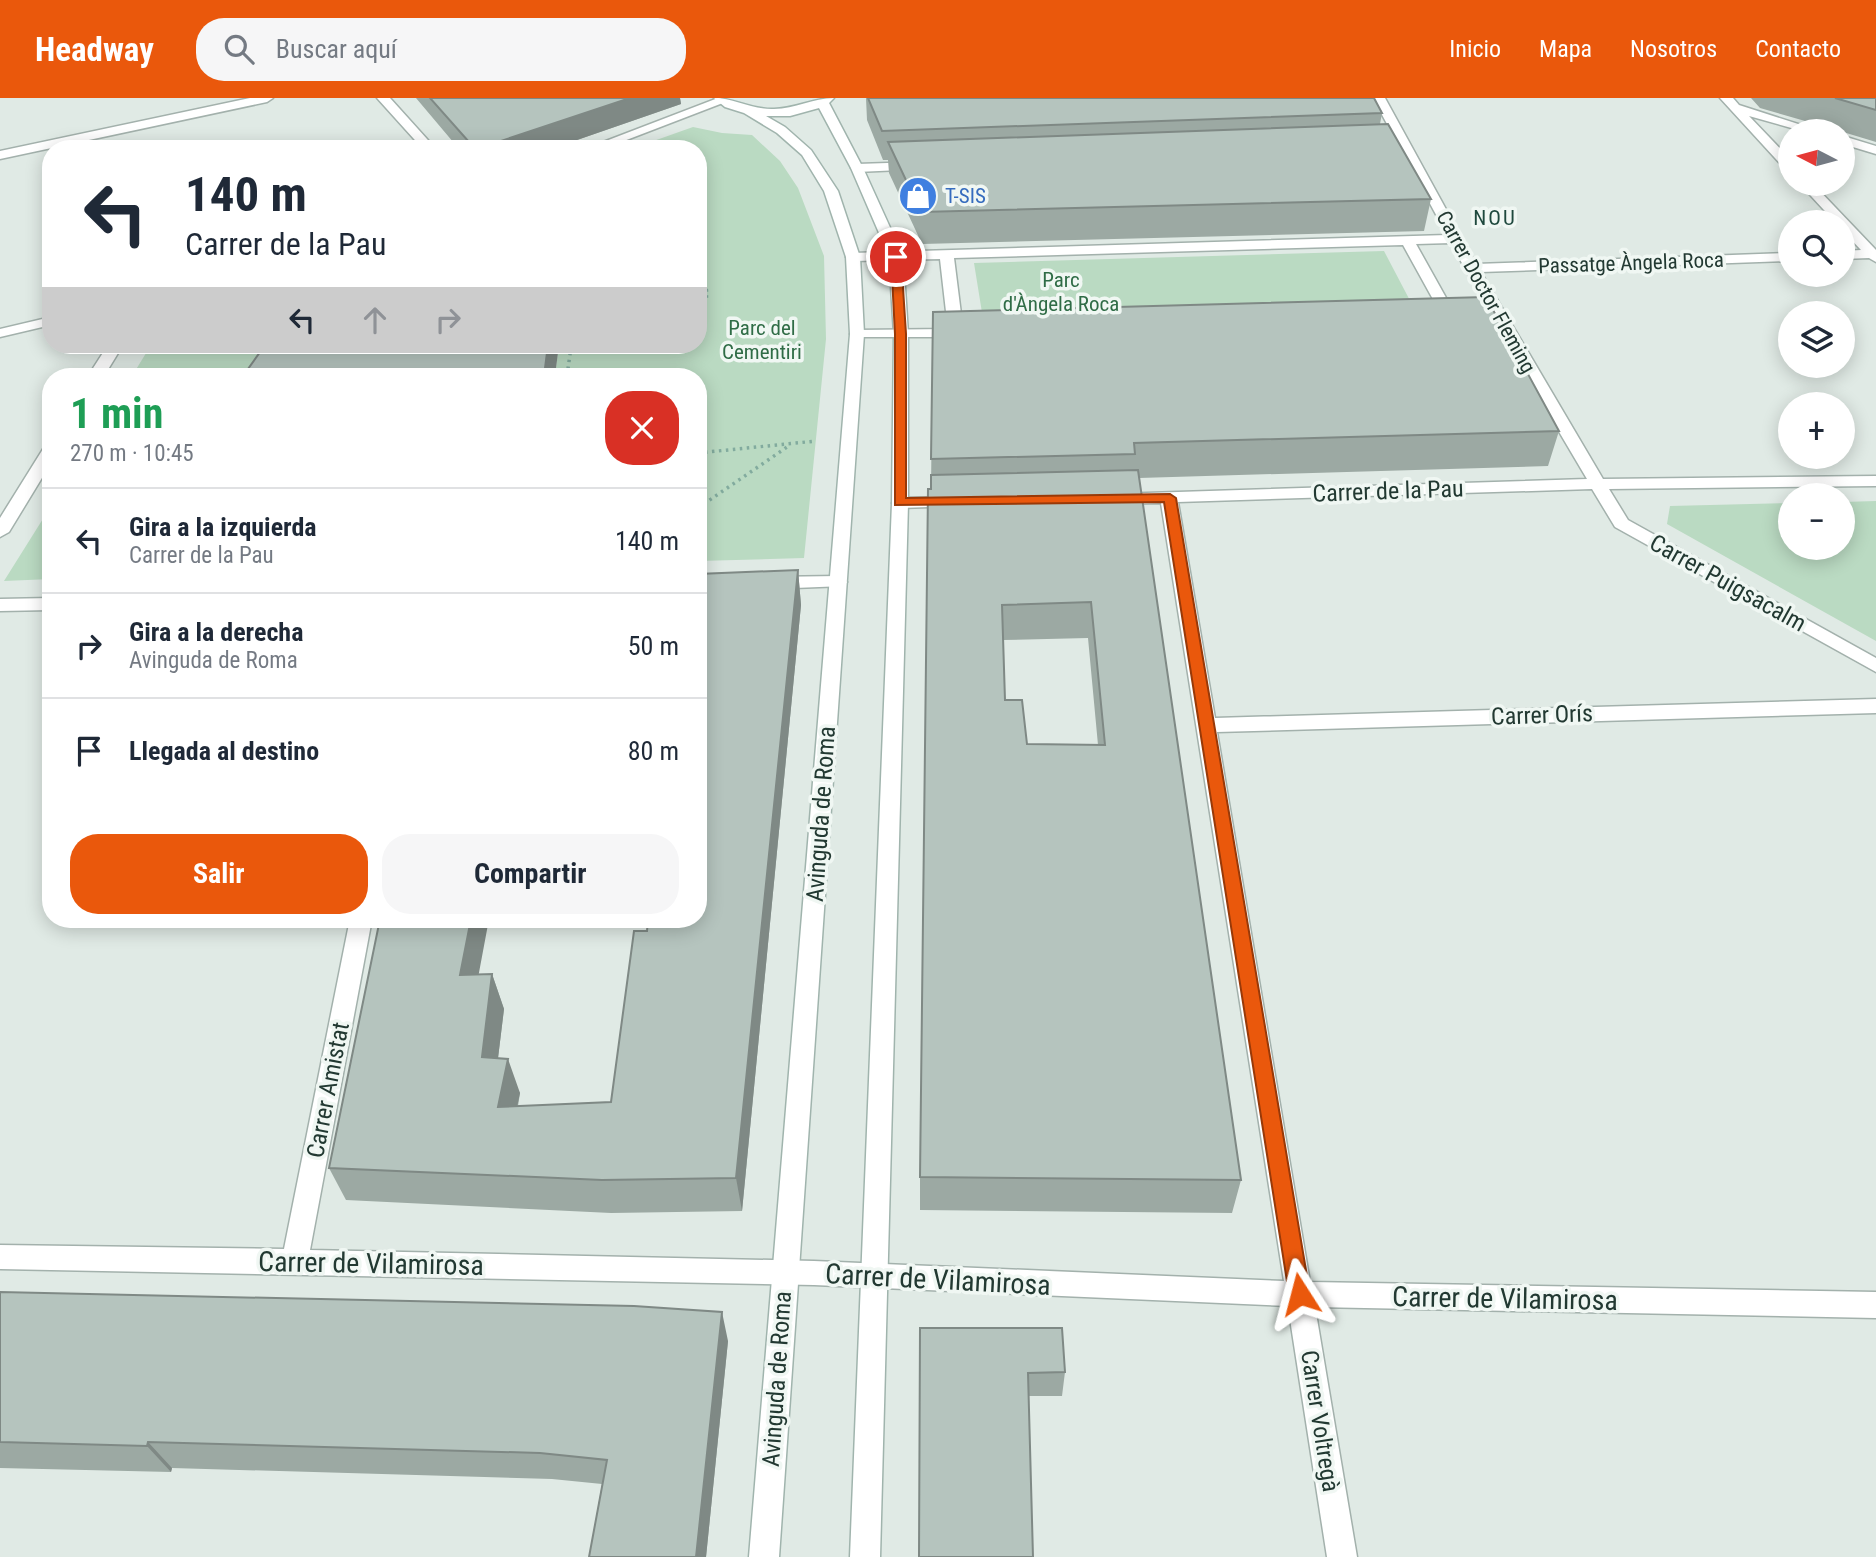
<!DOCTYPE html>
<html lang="es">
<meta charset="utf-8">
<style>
:root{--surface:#fff;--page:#f6f6f7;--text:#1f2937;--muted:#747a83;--line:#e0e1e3;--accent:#ea580c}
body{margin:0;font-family:"Roboto Condensed",sans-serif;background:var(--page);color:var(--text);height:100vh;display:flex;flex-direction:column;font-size:26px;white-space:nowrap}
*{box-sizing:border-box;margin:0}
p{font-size:23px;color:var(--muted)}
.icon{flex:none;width:38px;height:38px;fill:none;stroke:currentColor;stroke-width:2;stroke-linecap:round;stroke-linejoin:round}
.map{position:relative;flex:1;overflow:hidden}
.side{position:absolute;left:42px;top:270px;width:665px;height:560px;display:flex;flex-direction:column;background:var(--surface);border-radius:28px;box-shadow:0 4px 18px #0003}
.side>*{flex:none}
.banner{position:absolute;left:42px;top:42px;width:665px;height:214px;border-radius:28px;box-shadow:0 4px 18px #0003;background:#fff;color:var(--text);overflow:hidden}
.needle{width:46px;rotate:276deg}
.tools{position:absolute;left:1778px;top:21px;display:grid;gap:14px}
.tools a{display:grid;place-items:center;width:77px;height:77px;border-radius:50%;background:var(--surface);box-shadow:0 4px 18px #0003;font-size:35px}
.pin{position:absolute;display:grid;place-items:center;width:60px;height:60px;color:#fff;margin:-30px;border:4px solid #fff;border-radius:50%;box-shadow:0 2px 7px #0007}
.me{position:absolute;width:77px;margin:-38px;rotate:351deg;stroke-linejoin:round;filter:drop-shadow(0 0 5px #0008)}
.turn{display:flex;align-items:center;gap:24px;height:147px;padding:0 28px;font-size:32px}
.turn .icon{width:91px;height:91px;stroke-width:2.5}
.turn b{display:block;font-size:49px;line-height:60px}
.lanes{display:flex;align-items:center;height:66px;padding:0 28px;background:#0003;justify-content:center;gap:35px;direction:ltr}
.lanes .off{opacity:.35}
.round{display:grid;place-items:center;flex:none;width:74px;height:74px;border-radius:28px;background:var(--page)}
.head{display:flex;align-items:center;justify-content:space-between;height:119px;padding:0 28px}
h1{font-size:42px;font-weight:700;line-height:52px;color:#1e9e55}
.button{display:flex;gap:14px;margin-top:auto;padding:14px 28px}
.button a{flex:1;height:80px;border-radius:28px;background:var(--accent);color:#fff;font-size:28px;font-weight:700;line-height:80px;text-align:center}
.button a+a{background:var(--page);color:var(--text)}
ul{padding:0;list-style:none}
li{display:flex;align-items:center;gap:21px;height:105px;padding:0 28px;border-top:2px solid var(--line)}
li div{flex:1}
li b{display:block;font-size:26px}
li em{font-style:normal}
header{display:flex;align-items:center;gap:42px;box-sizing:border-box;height:98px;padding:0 35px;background:var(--accent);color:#fff}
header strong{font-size:33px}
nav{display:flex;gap:38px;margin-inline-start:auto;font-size:24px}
.search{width:490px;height:63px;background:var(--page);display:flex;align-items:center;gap:18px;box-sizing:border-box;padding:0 24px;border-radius:28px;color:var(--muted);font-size:26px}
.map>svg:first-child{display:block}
.green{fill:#badac2}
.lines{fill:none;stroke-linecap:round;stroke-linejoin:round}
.street-casing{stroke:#a3b1ac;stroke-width:3}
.secondary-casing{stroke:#a0b4ad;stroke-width:3}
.path-far1{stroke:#82ab9e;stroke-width:2.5;stroke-dasharray:2.5 3.5;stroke-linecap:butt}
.path{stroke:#82ab9e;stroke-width:3.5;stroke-dasharray:2.5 4.5;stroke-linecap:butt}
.street{fill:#fff;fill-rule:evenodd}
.secondary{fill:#fff;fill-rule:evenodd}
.wall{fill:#9ca9a3;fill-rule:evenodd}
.shaded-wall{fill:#7f8985}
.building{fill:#b5c4be;stroke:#7f8985;stroke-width:2;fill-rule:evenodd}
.route{fill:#ea580c;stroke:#983908;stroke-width:2}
.labels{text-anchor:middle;stroke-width:7;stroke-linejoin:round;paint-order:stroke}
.far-shop-label{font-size:21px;fill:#366cbe;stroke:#f0f7f3;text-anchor:start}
.far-neighbourhood-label{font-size:21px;letter-spacing:2px;fill:#1f493e;stroke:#f0f7f3}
.far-street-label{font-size:21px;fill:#223932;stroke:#f0f7f3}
.far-park-label{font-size:21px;fill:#2f6c46;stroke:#f0f7f3}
.street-label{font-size:24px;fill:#223932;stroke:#f0f7f3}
.near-street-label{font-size:28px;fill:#223932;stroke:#f0f7f3}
</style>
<header>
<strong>Headway</strong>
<div class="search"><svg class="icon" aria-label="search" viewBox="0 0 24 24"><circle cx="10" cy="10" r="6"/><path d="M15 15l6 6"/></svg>Buscar aquí</div>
<nav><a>Inicio</a><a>Mapa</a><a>Nosotros</a><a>Contacto</a></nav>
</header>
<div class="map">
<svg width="1876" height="1459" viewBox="0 0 1876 1459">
<rect width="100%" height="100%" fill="#e0eae5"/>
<path class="green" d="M 693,29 L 722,35 L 752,37 L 780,63 L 798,90 L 824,158 L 826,241 L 804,460 L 698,463 L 698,278 L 555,278 L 559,247 L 698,247 L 698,51 L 631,51 Z
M 1384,153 L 1416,214 L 984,227 L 974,165 Z
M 151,247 L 291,247 L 278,278 L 132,278 Z
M 1876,403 L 1876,543 L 1667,426 L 1670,408 L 1790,405 L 1790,450 L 1843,450 L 1843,404 Z
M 51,408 L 51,481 L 4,483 Z"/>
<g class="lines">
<defs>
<path id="street" d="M 250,0 L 273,0 L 267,4 L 0,61 L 0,53 Z
M 377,0 L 390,0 L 436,51 L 423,51 Z
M 718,0 L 728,3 L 603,51 L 585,51 Z
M 1373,0 L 1385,0 L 1476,166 L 1790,155 L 1790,163 L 1481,174 L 1603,381 L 1876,378 L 1876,388 L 1609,391 L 1628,422 L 1876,560 L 1876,574 L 1615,429 L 1592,391 L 1178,404 L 1215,620 L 1876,601 L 1876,615 L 1217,634 L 1310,1184 L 1876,1194 L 1876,1220 L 1315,1209 L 1357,1459 L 1327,1459 L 1288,1208 L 814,1187 L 0,1171 L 0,1147 L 284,1151 L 350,821 L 372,821 L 310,1152 L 814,1163 L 1284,1183 L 1161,405 L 1115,406 L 1107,401 L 1115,396 L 1587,381 L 1493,222 L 1451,145 L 1416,146 L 1459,223 L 1452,227 L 1445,223 L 1403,147 L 954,160 L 963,232 L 966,235 L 959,239 L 852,239 L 850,236 L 852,233 L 857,232 L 948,231 L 940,161 L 853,163 L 846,159 L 853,155 L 1447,137 Z
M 1720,0 L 1733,0 L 1739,7 L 1820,33 L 1802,33 L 1749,18 L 1790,61 L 1790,72 L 1785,71 Z
M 1843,38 L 1876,48 L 1876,56 L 1843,46 Z
M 918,64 L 924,68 L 923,71 L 857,74 L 851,70 L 857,66 Z
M 1800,86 L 1813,86 L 1876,152 L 1876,164 L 1869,160 L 1843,161 L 1843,153 L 1861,152 L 1843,133 L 1843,124 L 1835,124 Z
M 51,219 L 51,227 L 0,239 L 0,231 Z
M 108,247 L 123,247 L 104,278 L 88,278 Z
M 51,346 L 51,365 L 9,434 L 0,439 L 0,420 L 43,351 Z
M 954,399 L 962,404 L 960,408 L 900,410 L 892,405 L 900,400 Z
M 838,478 L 847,484 L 844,488 L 770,491 L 761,485 L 770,479 Z
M 51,500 L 51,512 L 0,513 L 0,501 Z"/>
<path id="secondary" d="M 714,0 C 734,0 752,12 774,11 C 795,11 813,0 834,0 L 829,5 L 863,70 L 903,158 L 908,236 L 908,405 L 880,1459 L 850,1459 L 892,405 L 894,236 L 889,158 L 851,70 L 819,10 L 790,18 L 766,18 L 785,29 L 811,52 L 838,93 L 860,159 L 864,236 L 779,1459 L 749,1459 L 850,236 L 846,159 L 824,93 L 802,57 L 777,35 L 744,15 L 725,9 Z"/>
</defs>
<use href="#street" class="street-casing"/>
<use href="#secondary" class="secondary-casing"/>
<path class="path-far1" d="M 698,183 L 707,192 L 707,202 L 698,212
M 570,251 L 571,247"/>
<path class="path" d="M 567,278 L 571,249
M 698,355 L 816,343
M 698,410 L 790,347"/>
<use href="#street" class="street"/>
<use href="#secondary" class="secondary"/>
</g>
<path class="wall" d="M 416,0 L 680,0 L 681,6 L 551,51 L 459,51 Z
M 866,0 L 1374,0 L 1382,15 L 1380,26 L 1431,101 L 1424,133 L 922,146 L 889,75 L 888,62 L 883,62 L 867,22 Z
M 1751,0 L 1876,0 L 1876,44 L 1843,34 L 1843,33 L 1840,33 L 1760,10 Z
M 933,214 L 1559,333 L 1548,368 L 1139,380 L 1241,1082 L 1232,1115 L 920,1112 L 920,1079 L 931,391 ZM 1088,540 L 1098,647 L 1027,646 L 1005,602 L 1003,542 Z
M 798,472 L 801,507 L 742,1113 L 611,1115 L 346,1102 L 329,1070 L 479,876 L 492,876 L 504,911 L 498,960 L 520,995 L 518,1008 L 611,1004 L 647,833 L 698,821 L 698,476 Z
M 0,1194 L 728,1243 L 706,1459 L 589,1459 L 602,1386 L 552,1381 L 172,1370 L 171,1374 L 0,1370 Z
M 920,1230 L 1065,1274 L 1062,1298 L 1029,1298 Z"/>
<path class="shaded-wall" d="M 630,0 L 680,0 L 681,6 L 551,51 L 497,51 L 495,45 Z
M 548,247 L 559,247 L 555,278 L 544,278 Z
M 798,472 L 801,507 L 742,1113 L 736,1080 Z
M 471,821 L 489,821 L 472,912 L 460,877 Z
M 492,876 L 504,911 L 494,993 L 482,959 Z
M 508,961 L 520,995 L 510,1042 L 498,1009 Z
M 722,1214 L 728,1243 L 706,1459 L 696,1459 Z
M 148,1344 L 172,1370 L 171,1374 L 147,1348 Z"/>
<path class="building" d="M 430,0 L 630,0 L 495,45 L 469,44 Z
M 868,0 L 1374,0 L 1382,15 L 882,33 Z
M 1835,0 L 1876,0 L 1876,12 Z
M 1388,26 L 1431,101 L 921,114 L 888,44 Z
M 1486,199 L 1559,333 L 1134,345 L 1135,356 L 931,361 L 933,214 Z
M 265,247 L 548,247 L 544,278 L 243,278 Z
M 1138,372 L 1241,1082 L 920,1079 L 928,391 L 931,391 L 931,377 ZM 1091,504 L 1105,647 L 1027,646 L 1022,602 L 1005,602 L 1002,507 Z
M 798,472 L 736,1080 L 602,1082 L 329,1070 L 380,821 L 471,821 L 460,877 L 492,876 L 482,959 L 508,961 L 498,1009 L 611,1004 L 634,833 L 647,833 L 648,821 L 698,821 L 698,530 L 703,516 L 698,516 L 698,476 Z
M 0,1194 L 634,1208 L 722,1214 L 696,1459 L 589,1459 L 607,1362 L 540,1355 L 148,1344 L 147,1348 L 0,1344 Z
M 920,1230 L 1062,1230 L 1065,1274 L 1028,1275 L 1033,1459 L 919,1459 Z"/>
<path class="route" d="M 896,155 L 901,159 L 906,236 L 906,400 L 1170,396 L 1176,400 L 1310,1196 L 1307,1203 L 1300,1206 L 1292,1203 L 1289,1196 L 1164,404 L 895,407 L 895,236 L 891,159 Z"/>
<defs>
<symbol id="shop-disc" viewBox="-11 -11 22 22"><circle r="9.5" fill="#3f7fe0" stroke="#f0f7f3"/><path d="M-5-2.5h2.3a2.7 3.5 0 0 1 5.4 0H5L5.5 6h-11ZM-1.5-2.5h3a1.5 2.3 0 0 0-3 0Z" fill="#fff"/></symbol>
</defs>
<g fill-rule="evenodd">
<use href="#shop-disc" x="896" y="76" width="44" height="44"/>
</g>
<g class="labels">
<g class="far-shop-label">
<text x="945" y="105">T-SIS</text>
</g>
<g class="far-neighbourhood-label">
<text x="1495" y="127">NOU</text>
</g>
<g class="far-street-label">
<text transform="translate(1631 165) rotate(-2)" y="7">Passatge Àngela Roca</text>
<text transform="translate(1486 194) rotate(61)" y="7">Carrer Doctor Fleming</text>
</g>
<g class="far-park-label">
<text x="1061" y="189">Parc<tspan x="1061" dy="24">d'Àngela Roca</tspan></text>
<text x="762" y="237">Parc del<tspan x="762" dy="24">Cementiri</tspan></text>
</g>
<g class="street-label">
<text transform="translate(1388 393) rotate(-2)" y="8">Carrer de la Pau</text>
<text transform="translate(1728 485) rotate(29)" y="8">Carrer Puigsacalm</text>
<text transform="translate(1542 617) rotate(-2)" y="8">Carrer Orís</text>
<text transform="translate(821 716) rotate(-86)" y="8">Avinguda de Roma</text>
<text transform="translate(328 992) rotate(-79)" y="8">Carrer Amistat</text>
<text transform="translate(777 1281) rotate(-86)" y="8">Avinguda de Roma</text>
<text transform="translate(1320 1323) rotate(81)" y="8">Carrer Voltregà</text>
</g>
<g class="near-street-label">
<text transform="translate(371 1165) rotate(1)" y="10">Carrer de Vilamirosa</text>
<text transform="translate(938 1181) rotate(3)" y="10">Carrer de Vilamirosa</text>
<text transform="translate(1505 1200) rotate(1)" y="10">Carrer de Vilamirosa</text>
</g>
</g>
</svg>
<div class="tools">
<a><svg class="needle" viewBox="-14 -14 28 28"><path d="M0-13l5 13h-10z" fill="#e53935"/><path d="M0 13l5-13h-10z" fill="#747a83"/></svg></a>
<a><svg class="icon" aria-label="search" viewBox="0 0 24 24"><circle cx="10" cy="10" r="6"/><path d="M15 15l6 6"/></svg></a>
<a><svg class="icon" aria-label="layers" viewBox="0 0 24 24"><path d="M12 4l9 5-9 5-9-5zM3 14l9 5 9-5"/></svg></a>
<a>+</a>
<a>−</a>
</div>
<div class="pin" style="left:896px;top:159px;background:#d93025"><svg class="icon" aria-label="arrive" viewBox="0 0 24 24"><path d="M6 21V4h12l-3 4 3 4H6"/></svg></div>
<svg class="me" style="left:1300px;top:1196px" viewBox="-20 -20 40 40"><path d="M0-17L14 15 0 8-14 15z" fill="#ea580c" stroke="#fff" stroke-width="4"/></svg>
<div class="banner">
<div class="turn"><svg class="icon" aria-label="left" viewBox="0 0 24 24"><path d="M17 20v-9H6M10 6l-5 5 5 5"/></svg><div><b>140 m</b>Carrer de la Pau</div></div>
<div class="lanes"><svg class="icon" aria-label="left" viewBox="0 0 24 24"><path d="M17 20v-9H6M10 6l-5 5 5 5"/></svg><svg class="icon off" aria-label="ahead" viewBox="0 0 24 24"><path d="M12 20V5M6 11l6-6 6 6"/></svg><svg class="icon off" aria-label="right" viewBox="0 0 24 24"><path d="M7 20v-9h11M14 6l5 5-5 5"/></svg></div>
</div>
<section class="side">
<div class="head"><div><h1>1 min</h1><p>270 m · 10:45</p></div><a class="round" style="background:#d93025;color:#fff"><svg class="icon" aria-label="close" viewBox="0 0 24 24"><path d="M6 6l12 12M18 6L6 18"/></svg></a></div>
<ul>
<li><svg class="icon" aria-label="left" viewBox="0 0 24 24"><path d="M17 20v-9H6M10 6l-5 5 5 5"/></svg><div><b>Gira a la izquierda</b><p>Carrer de la Pau</p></div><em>140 m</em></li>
<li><svg class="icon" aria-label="right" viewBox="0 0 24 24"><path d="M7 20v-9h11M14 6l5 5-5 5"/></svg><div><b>Gira a la derecha</b><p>Avinguda de Roma</p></div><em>50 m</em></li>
<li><svg class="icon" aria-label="arrive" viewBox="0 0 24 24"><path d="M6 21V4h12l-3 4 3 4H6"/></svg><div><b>Llegada al destino</b></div><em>80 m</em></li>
</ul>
<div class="button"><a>Salir</a><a>Compartir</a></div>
</section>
</div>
